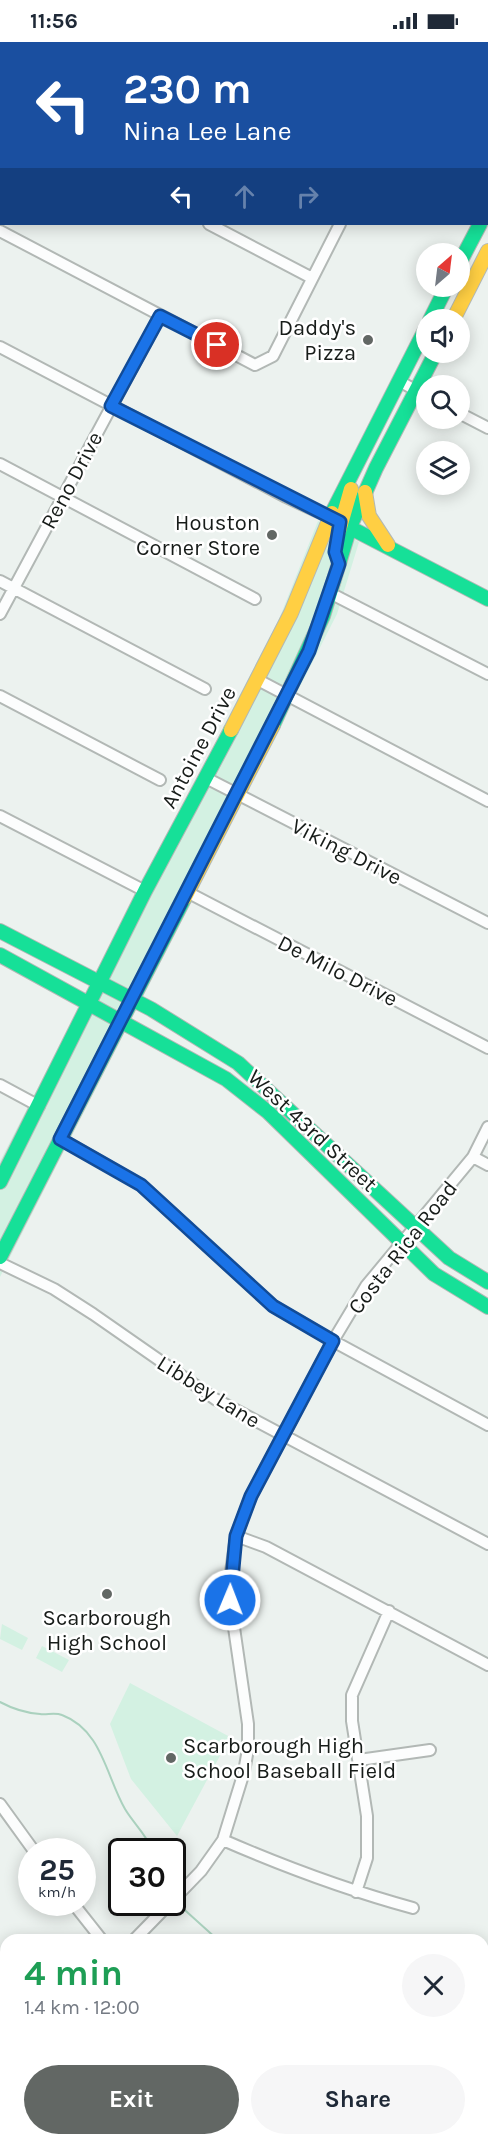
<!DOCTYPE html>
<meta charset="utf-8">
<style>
:root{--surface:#fff;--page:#f6f6f7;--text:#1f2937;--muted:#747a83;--accent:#626764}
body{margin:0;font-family:Karla,sans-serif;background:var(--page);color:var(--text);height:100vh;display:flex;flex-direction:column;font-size:22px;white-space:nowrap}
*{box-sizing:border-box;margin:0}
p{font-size:20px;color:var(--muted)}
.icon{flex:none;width:33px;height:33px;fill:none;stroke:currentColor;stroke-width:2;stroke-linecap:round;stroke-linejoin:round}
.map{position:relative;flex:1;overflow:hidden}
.sheet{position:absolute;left:0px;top:1892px;width:489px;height:212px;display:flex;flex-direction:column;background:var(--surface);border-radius:18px 18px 0 0;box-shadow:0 3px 15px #0003}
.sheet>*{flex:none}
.guide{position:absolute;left:0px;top:0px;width:489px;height:183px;box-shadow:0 3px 15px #0003;background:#1a4fa0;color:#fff;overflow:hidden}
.needle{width:39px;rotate:28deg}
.buttons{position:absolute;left:416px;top:201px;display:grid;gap:12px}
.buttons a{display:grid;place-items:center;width:54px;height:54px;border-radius:50%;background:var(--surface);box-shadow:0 3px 15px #0003;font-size:30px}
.speed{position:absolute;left:18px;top:1796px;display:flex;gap:12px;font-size:30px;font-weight:700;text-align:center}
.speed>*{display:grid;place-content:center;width:78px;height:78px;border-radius:50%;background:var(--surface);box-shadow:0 3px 15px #0003;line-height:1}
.speed small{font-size:15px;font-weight:400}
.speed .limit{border:3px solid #111;border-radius:9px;background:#fff;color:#111}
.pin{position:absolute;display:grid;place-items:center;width:51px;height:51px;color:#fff;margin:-26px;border:3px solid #fff;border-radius:50%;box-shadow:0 2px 6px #0007}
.me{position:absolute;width:66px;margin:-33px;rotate:1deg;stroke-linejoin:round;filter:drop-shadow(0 0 4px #0008)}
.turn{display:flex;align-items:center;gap:21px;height:126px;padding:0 24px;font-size:27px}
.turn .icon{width:78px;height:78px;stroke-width:2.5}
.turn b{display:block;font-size:42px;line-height:51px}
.lanes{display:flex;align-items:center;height:57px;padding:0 24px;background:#0003;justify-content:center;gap:30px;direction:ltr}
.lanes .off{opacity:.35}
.round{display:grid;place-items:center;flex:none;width:63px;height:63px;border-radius:32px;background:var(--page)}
.overview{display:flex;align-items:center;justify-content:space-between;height:102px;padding:0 24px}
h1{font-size:36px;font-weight:700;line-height:45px;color:#1e9e55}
.primary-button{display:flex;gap:12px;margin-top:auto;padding:12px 24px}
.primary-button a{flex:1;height:69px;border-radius:36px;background:var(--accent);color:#fff;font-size:24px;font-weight:700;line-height:69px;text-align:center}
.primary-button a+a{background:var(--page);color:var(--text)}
.status{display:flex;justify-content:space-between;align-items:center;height:42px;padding:0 30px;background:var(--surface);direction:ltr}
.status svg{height:16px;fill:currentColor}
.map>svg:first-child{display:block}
.green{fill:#d3f1e2}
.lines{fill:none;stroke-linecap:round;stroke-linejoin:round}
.stream{stroke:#aad1be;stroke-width:2}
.street-casing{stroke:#b2b8b5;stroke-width:14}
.fast-casing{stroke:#b2b8b5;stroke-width:16}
.slow-casing{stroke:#b2b8b5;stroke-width:16}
.street{stroke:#fcfdfd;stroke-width:10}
.fast{stroke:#16e098;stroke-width:14}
.slow{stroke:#ffcf43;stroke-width:14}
.route-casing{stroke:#114b97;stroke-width:15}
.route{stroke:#1a73e8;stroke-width:10}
.poi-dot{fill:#626764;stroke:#fff;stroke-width:2}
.labels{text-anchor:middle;stroke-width:5;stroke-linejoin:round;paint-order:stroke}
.poi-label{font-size:22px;fill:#171c19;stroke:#fff;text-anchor:end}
.street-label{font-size:22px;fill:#171c19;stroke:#fff}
</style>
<div class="status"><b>11:56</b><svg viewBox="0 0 49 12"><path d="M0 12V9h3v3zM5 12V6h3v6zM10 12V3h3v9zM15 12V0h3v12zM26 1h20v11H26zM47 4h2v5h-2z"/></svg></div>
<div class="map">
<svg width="488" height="2102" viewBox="0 0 488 2102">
<rect width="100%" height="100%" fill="#ecf2ef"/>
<path class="green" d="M 318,479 L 359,500 L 337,572 L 0,1235 L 0,1119 L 279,577 Z
M 2,1582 L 28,1596 L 22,1608 L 0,1597 Z
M 42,1604 L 69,1618 L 62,1630 L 36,1616 Z
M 130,1641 L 230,1695 L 177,1794 L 131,1737 L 110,1682 Z
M 80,2097 L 318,2097 L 315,2102 L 87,2102 Z"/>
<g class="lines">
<path class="stream" d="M 0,1660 C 13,1667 25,1671 40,1672 C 47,1673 55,1670 62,1673 C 102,1688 106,1734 125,1767 C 134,1782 146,1792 153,1809
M 177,1861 L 218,1898
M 483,1971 L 488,1973"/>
<defs>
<path id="street" d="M 83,0 L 85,2
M 482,0 L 484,2
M 300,2 L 301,0
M 0,71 L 2,72
M 209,182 L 312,236
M 0,189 L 255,323 L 273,314 L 340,182
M 0,305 L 286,455 L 331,476
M 399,339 L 426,354
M 459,371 L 488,386
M 0,422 L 255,557
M 0,539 L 205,647
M 330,551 L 488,632
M 0,572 L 160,274
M 258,638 L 488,759
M 0,654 L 160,738
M 206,736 L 488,881
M 0,774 L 145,849
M 187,850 L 488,1006
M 0,1043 L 39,1064
M 61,1097 L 141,1143 L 273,1264 L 333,1299 L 488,1383
M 473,1115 L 488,1123
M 0,1221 L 54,1247 L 93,1272 L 215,1357 L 488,1502
M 236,1494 L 266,1505 L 488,1623
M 359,1718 L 430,1708
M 0,1762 L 34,1809
M 223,1798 C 285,1825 347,1848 413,1866
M 356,1850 L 367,1816 L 367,1774 L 352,1679 L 352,1653 L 389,1569
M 172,1859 L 201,1829 L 223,1798 L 244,1730 L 248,1707 L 248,1682 L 230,1558 L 230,1537 L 236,1494 L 251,1454 L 333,1299 L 366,1244 L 473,1115 L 488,1085
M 72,1860 L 102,1898
M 134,1898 L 171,1860
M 0,1954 L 6,1962
M 0,2038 L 6,2032
M 483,2070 L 488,2074"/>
<path id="fast" d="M 488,165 L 488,166
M 459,222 L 480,182
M 430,278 L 447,244
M 332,471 L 426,286
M 343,482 L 488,557
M 273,683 L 323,574 L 350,485 L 376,426 L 436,310
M 0,889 L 151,967 L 238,1021 L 449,1216 L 488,1240
M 0,913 L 226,1037 L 268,1070 L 434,1232 L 488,1265
M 0,1140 L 145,849 L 231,688
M 0,1215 L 184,857"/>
<path id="slow" d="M 453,278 L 488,209
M 365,450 L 369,474 L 388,503
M 339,489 L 351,447
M 231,688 L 291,571 L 332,471
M 184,857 L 273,683"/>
</defs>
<use href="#street" class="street-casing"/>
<use href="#fast" class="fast-casing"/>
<use href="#slow" class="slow-casing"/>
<use href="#street" class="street"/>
<use href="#fast" class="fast"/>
<use href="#slow" class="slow"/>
</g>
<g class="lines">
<defs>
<path id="route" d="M 217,303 L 160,274 L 111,364 L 340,480 L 335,510 L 339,522 L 309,609 L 60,1097 L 141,1143 L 273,1264 L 333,1299 L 251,1454 L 236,1494 L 230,1558"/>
</defs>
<use href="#route" class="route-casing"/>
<use href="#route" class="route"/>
</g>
<g class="poi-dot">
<circle cx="368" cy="298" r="6"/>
<circle cx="272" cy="493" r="6"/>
<circle cx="107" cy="1552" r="6"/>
<circle cx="171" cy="1716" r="6"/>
</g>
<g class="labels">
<g class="poi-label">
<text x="356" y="293">Daddy's<tspan x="356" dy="25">Pizza</tspan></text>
<text x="260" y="488">Houston<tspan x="260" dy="25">Corner Store</tspan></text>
<text x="107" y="1583" text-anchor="middle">Scarborough<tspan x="107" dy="25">High School</tspan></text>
<text x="183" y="1711" text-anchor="start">Scarborough High<tspan x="183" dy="25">School Baseball Field</tspan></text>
</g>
<g class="street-label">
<text transform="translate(71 438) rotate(-62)" y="8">Reno Drive</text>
<text transform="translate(198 705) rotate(-62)" y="8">Antoine Drive</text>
<text transform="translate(347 809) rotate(27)" y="8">Viking Drive</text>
<text transform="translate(338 928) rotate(27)" y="8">De Milo Drive</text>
<text transform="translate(313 1088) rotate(43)" y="8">West 43rd Street</text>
<text transform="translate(402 1205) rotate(-52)" y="8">Costa Rica Road</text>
<text transform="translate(209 1349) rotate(32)" y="8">Libbey Lane</text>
</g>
</g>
</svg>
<div class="buttons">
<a><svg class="needle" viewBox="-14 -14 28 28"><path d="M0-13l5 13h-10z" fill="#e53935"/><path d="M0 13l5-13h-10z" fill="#747a83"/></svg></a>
<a><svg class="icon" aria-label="sound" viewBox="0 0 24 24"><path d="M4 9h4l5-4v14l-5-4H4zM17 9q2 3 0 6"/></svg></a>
<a><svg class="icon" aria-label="search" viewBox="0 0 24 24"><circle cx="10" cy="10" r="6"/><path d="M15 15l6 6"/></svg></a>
<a><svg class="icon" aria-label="layers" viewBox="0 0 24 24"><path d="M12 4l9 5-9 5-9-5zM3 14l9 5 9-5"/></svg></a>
</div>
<div class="speed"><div>25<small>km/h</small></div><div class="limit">30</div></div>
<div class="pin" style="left:217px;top:303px;background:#d93025"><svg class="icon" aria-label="arrive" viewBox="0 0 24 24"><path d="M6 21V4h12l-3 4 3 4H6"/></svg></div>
<svg class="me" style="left:230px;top:1558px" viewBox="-20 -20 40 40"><circle r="17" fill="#1a73e8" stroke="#fff" stroke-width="3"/><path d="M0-11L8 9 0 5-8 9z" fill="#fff"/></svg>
<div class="guide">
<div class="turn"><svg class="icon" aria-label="left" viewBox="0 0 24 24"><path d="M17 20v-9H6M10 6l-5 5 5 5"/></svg><div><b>230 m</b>Nina Lee Lane</div></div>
<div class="lanes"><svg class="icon" aria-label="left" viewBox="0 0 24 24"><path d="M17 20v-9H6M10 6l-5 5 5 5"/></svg><svg class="icon off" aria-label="ahead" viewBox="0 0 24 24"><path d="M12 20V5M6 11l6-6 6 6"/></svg><svg class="icon off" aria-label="right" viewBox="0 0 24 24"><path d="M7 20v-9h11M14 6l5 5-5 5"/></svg></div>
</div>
<section class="sheet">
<div class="overview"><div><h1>4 min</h1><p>1.4 km · 12:00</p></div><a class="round"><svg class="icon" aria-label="close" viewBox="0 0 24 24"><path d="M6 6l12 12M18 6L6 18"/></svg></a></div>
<div class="primary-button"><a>Exit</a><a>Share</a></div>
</section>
</div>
